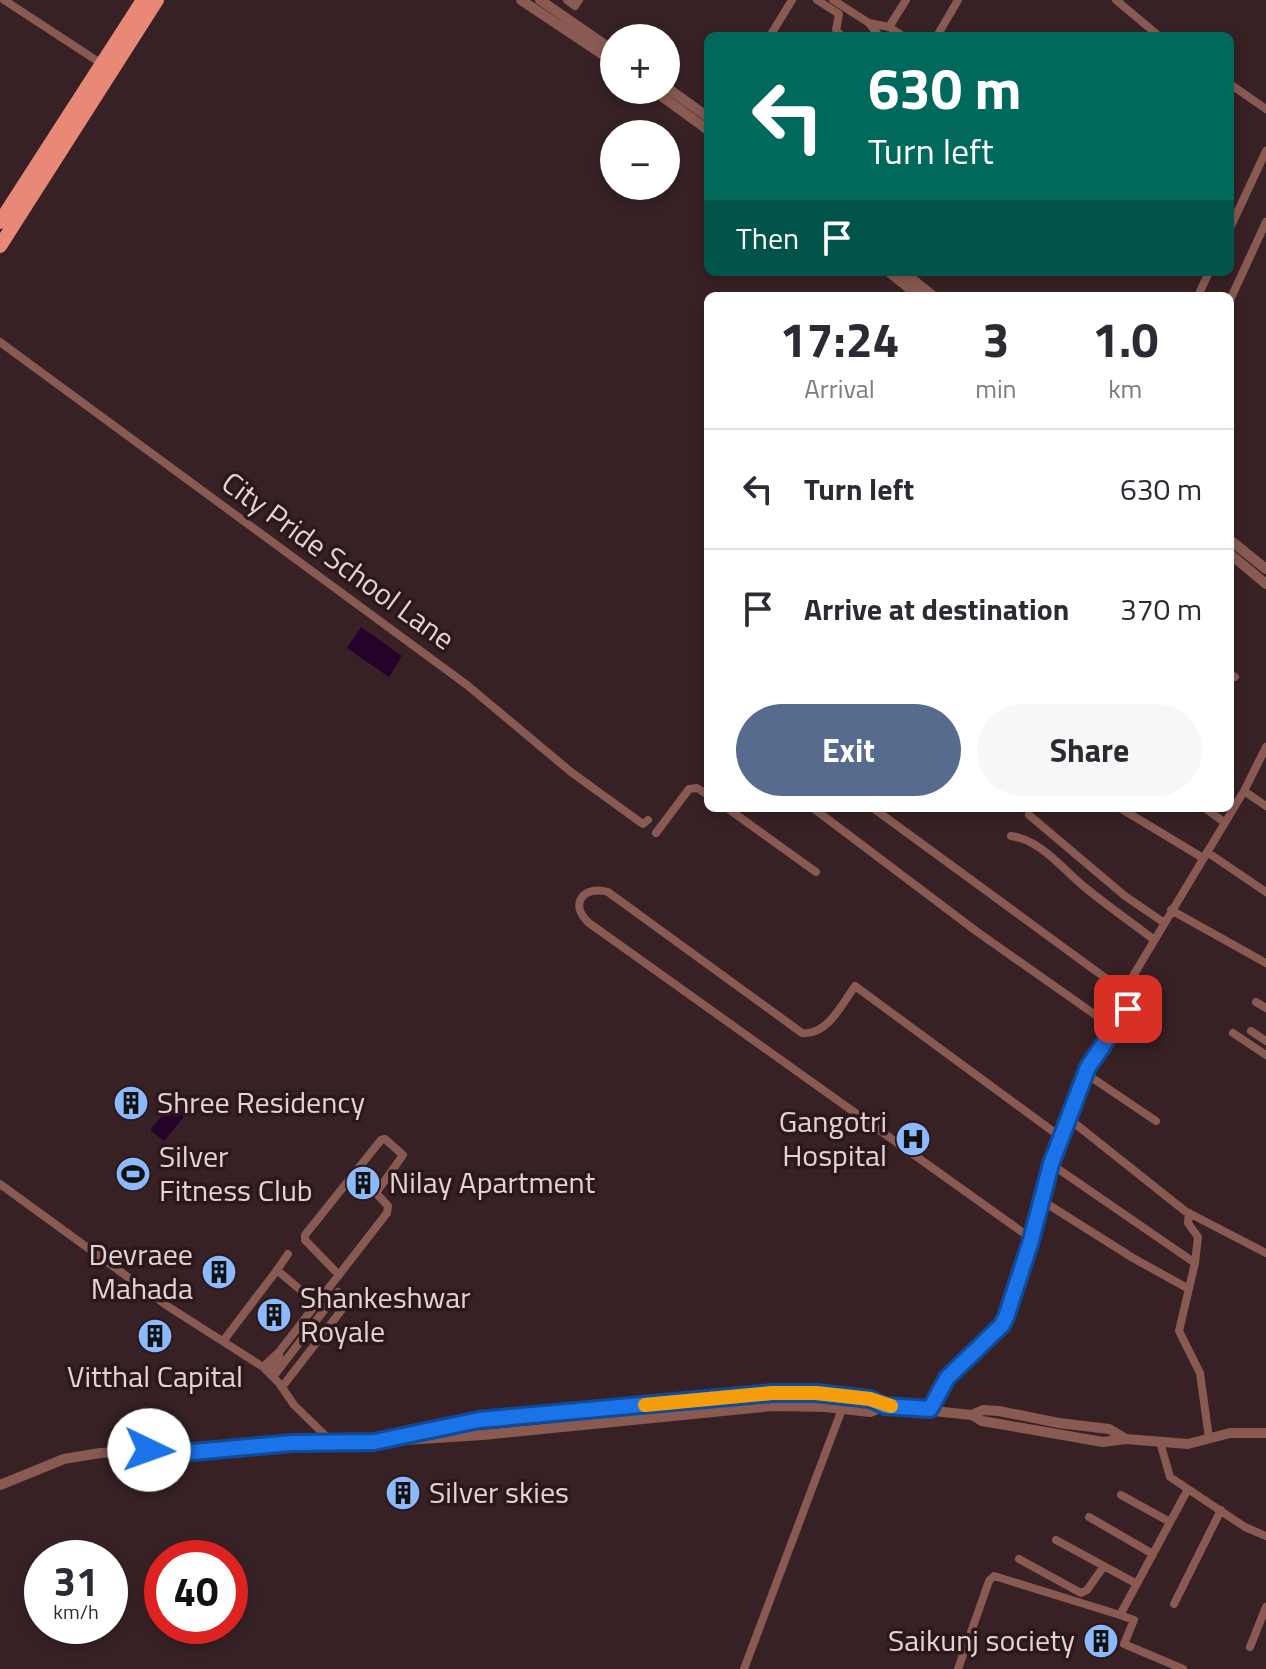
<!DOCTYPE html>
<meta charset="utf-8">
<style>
:root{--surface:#fff;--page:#f7f7f7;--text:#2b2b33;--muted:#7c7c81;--line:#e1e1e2;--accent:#566b8d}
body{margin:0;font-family:"Titillium Web",sans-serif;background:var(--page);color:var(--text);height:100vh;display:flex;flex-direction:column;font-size:30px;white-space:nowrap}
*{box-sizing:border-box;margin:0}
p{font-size:26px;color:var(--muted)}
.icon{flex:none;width:44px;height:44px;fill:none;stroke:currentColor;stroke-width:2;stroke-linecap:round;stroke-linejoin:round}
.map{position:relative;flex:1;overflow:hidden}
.sheet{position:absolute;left:704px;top:292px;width:530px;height:520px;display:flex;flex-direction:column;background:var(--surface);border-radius:12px;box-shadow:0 4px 12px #0003}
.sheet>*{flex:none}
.banner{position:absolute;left:704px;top:32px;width:530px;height:244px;border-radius:12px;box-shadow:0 4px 12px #0003;background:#00695c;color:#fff;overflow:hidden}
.fabs{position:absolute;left:600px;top:24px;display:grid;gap:16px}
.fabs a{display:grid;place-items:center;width:80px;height:80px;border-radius:50%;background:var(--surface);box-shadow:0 4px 12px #0003;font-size:40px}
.speed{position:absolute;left:24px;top:1540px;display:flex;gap:16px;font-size:40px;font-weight:700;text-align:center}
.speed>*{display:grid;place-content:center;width:104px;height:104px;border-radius:50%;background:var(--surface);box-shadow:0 4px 12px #0003;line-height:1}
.speed small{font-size:20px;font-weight:400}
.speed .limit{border:12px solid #d22;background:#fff;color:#111}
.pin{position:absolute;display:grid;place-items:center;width:68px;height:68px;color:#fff;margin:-34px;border-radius:16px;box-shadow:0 4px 12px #0006}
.me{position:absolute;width:88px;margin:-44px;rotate:93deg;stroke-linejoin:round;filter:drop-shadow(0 0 6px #0008)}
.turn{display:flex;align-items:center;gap:28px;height:168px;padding:0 32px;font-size:36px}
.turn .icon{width:104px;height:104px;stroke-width:2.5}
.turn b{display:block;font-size:56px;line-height:68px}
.then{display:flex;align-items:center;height:76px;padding:0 32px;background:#0003;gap:16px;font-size:30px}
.eta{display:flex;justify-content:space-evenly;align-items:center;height:136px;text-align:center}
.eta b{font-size:48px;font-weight:700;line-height:56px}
.button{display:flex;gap:16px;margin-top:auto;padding:16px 32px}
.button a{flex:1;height:92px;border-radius:48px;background:var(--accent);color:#fff;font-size:32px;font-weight:700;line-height:92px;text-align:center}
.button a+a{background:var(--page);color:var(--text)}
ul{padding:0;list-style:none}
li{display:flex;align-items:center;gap:24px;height:120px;padding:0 32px;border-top:2px solid var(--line)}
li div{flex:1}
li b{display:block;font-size:30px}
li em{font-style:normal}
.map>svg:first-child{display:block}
.water{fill:#250229}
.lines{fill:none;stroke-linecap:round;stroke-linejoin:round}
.minor{stroke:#885a51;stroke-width:8}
.tertiary{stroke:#885a51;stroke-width:10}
.primary{stroke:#e88877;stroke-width:14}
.route-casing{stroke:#114b97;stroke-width:20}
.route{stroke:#1a73e8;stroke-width:14}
.slow{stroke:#f59e0b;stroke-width:14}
.labels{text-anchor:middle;stroke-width:7;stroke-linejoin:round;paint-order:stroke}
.street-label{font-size:30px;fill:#e2d3d5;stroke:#2c181b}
.poi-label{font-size:30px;fill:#e2d3d5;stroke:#2c181b;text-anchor:start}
</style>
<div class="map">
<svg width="1266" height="1669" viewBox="0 0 1266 1669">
<rect width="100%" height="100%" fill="#372125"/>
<path class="water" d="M 361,627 L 402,656 L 389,677 L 347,648 Z
M 174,1102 L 187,1113 L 164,1141 L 150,1130 Z"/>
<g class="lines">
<path class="minor" d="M 4,0 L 102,64
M 567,0 L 575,6 L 579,0
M 817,0 L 839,14 L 836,30 L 841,36
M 833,0 L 869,23 L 879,36
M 1116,0 L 1159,36
M 869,23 L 889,27 L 903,36
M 889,27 L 906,0
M 770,36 L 792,0
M 937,36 L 958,0
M 1230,84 L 1266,109
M 1230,228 L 1266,151
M 1198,296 L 1209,272
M 1230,300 L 1266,222
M 0,342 L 467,685 L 571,772 L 640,822 L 643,824 L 648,820
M 1230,674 L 1235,677
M 1244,791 L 1266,806
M 727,808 L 816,872
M 813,808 L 976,931 L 1114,1028
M 873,808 L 1130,996
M 1120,808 L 1203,858
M 1205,808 L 1224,822
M 1029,815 L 1125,896 L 1163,922
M 656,833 L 689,789 L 697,788 L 708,795
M 1011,836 C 1042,840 1064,871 1087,889 C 1109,907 1131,922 1153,939
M 1207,852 L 1266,892
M 1171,910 L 1266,963
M 1256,1002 L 1266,1008
M 1251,1031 L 1266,1041
M 1233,1033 L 1266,1055
M 1085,1073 L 1156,1121
M 1068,1118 L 1185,1211 L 1266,1253
M 1051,1164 L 1195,1263 L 1179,1331 L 1200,1373 L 1209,1438
M 0,1184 L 169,1307 L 263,1367 L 279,1383 L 294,1405 L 332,1442
M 1041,1200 L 1133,1258 L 1189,1289
M 1189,1213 L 1188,1223 L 1198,1237 L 1195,1263
M 1032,1239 L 589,923 C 568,904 584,885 608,892 L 802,1033 C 827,1036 842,1004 855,986 L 1062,1138
M 277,1270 L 288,1254
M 224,1340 L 277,1270 L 317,1304
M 263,1367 L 279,1352 L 387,1213 L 388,1206 L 376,1193 L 403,1155 L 385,1139 L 381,1140 L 305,1235 L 305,1240 L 339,1275
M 268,1372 L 279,1357 L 279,1352
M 273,1377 L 338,1292 L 347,1303 L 282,1387
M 930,1409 L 947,1378 L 1002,1325 L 1006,1317 L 1030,1244 L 1051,1164 L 1088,1067 L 1128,1009 L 1133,976 L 1244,791 L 1266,747
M 1160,1442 L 1170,1477 L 1245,1527 L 1266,1536
M 1121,1495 L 1170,1522
M 1089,1517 L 1153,1554
M 1056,1540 L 1137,1584
M 1019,1559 L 1081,1593 L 1087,1590 L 1104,1566
M 1174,1604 L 1221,1510
M 1250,1647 L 1266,1607
M 744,1669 L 842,1409
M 958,1669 L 989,1581 L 994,1576 L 1120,1615
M 1183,1669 L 1124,1644 L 1134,1620 L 1120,1615 L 1188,1489"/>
<path class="tertiary" d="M 521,0 L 614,62
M 540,0 L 614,51
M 666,87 L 708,117
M 653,90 L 708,130
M 889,272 L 919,296
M 903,272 L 933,296
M 1230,540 L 1266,569
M 1230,554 L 1266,584
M 972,1415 L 983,1410 L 999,1411 L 1059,1423 L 1109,1429 L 1126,1439
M 419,1433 L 479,1420 L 772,1393 L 816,1393 L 870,1399 L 885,1406 L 972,1415 L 982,1421 L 1103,1442 L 1126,1439 L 1188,1444 L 1230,1433 L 1266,1433
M 0,1485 L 64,1459 L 100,1453 L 149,1450 L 193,1452 L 293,1443 L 374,1442 L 483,1435 L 773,1406 L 825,1407 L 870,1412 L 885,1406"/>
<path class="primary" d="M 0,222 L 143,0
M 0,246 L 157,0"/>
</g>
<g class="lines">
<defs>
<path id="route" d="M 149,1450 L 193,1452 L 293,1443 L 374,1442 L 479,1420 L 772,1393 L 816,1393 L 870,1399 L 885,1406 L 930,1409 L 947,1378 L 1002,1325 L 1006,1317 L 1030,1244 L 1051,1164 L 1088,1067 L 1128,1009"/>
</defs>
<use href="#route" class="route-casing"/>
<use href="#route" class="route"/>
<path class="slow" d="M 645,1405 L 772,1393 L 816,1393 L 870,1399 L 891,1406"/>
</g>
<defs>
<symbol id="building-disc" viewBox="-11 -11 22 22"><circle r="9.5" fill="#8abafc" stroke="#2c181b"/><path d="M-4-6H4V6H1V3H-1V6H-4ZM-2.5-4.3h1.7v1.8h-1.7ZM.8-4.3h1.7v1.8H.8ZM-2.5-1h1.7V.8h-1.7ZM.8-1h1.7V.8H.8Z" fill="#111"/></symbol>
<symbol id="hospital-disc" viewBox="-11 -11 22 22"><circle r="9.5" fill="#8abafc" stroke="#2c181b"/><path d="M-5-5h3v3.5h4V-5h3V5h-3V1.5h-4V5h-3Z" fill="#111"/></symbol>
<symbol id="stadium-disc" viewBox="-11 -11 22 22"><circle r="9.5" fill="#8abafc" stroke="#2c181b"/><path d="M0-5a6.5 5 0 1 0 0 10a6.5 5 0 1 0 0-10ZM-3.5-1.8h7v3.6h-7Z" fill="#111"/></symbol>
</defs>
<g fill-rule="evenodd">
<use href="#building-disc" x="111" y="1083" width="40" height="40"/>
<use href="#hospital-disc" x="893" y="1119" width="40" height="40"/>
<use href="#stadium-disc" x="113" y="1154" width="40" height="40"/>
<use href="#building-disc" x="343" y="1163" width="40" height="40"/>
<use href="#building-disc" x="199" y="1252" width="40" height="40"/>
<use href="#building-disc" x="254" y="1295" width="40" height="40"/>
<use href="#building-disc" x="135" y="1316" width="40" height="40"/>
<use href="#building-disc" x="383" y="1473" width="40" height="40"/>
<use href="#building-disc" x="1081" y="1621" width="40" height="40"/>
</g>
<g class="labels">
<g class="street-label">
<text transform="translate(338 561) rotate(36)" y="10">City Pride School Lane</text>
</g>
<g class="poi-label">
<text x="157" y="1113">Shree Residency</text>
<text x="887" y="1132" text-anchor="end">Gangotri<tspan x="887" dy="34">Hospital</tspan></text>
<text x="159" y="1167">Silver<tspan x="159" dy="34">Fitness Club</tspan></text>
<text x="389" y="1193">Nilay Apartment</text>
<text x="193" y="1265" text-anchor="end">Devraee<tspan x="193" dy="34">Mahada</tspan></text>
<text x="300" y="1308">Shankeshwar<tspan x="300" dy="34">Royale</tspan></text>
<text x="155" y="1387" text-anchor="middle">Vitthal Capital</text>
<text x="429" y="1503">Silver skies</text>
<text x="1075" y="1651" text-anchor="end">Saikunj society</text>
</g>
</g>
</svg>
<div class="fabs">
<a>+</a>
<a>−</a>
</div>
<div class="speed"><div>31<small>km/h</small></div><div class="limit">40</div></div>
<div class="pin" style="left:1128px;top:1009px;background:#d93025"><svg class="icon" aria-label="arrive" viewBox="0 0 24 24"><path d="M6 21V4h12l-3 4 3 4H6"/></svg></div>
<svg class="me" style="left:149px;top:1450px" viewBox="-20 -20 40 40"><circle r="19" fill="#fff"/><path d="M0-13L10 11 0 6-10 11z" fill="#1a73e8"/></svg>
<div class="banner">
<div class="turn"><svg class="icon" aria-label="left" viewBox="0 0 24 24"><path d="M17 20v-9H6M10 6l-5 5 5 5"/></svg><div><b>630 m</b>Turn left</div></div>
<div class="then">Then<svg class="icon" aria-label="arrive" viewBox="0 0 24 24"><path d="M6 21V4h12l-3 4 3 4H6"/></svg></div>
</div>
<section class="sheet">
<div class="eta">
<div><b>17:24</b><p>Arrival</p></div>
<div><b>3</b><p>min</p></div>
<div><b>1.0</b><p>km</p></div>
</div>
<ul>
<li><svg class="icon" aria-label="left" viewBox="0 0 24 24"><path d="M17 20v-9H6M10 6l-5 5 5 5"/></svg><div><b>Turn left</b></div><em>630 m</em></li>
<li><svg class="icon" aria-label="arrive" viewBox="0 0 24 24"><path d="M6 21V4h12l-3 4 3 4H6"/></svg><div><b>Arrive at destination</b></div><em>370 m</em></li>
</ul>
<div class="button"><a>Exit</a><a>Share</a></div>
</section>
</div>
